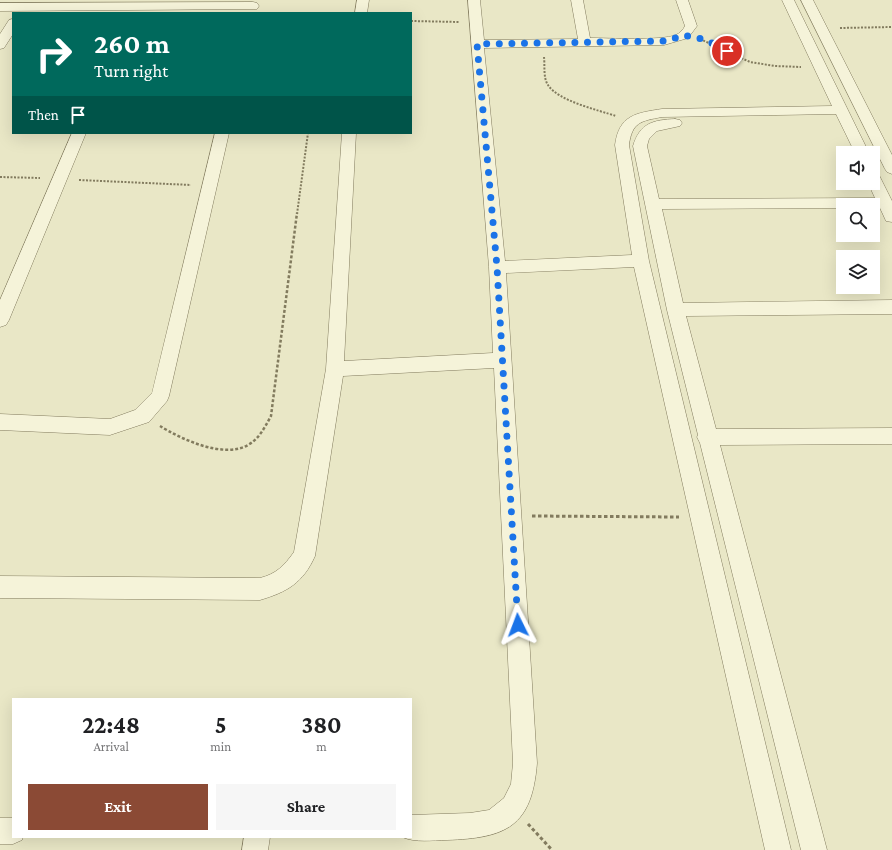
<!DOCTYPE html>
<style>
:root{--surface:#fff;--page:#f6f6f6;--text:#202124;--muted:#757577;--accent:#8b4a35}
body{margin:0;font-family:"Crimson Pro",serif;background:var(--page);color:var(--text);height:100vh;display:flex;flex-direction:column;font-size:15px;white-space:nowrap}
*{box-sizing:border-box;margin:0}
p{font-size:13px;color:var(--muted)}
.icon{flex:none;width:22px;height:22px;fill:none;stroke:currentColor;stroke-width:2;stroke-linecap:round;stroke-linejoin:round}
.map{position:relative;flex:1;overflow:hidden}
.sheet{position:absolute;left:12px;top:698px;width:400px;height:140px;display:flex;flex-direction:column;background:var(--surface);border-radius:0px;box-shadow:0 4px 16px #0002}
.sheet>*{flex:none}
.guide{position:absolute;left:12px;top:12px;width:400px;height:122px;border-radius:0px;box-shadow:0 4px 16px #0002;background:#00695c;color:#fff;overflow:hidden}
.buttons{position:absolute;left:836px;top:146px;display:grid;gap:8px}
.buttons a{display:grid;place-items:center;width:44px;height:44px;border-radius:0px;background:var(--surface);box-shadow:0 4px 16px #0002;font-size:20px}
.pin{position:absolute;display:grid;place-items:center;width:34px;height:34px;color:#fff;margin:-17px;border:2px solid #fff;border-radius:50%;box-shadow:0 1px 4px #0007}
.me{position:absolute;width:44px;margin:-22px;rotate:357deg;stroke-linejoin:round;filter:drop-shadow(0 0 3px #0008)}
.turn{display:flex;align-items:center;gap:14px;height:84px;padding:0 16px;font-size:18px}
.turn .icon{width:52px;height:52px;stroke-width:2.5}
.turn b{display:block;font-size:28px;line-height:34px}
.then{display:flex;align-items:center;height:38px;padding:0 16px;background:#0003;gap:8px;font-size:15px}
.eta{display:flex;justify-content:space-evenly;align-items:center;height:68px;text-align:center}
.eta b{font-size:24px;font-weight:700;line-height:28px}
.cta{display:flex;gap:8px;margin-top:auto;padding:8px 16px}
.cta a{flex:1;height:46px;border-radius:0px;background:var(--accent);color:#fff;font-size:16px;font-weight:700;line-height:46px;text-align:center}
.cta a+a{background:var(--page);color:var(--text)}
.map>svg:first-child{display:block}
.lines{fill:none;stroke-linecap:round;stroke-linejoin:round}
.minor-casing{stroke:#827b5e;stroke-width:1}
.path-far2{stroke:#827b5e;stroke-width:2;stroke-dasharray:2 1.5;stroke-linecap:butt}
.path-far1{stroke:#827b5e;stroke-width:2.5;stroke-dasharray:3 2;stroke-linecap:butt}
.path{stroke:#827b5e;stroke-width:3;stroke-dasharray:3.5 2.5;stroke-linecap:butt}
.minor{fill:#f5f3d9;fill-rule:evenodd}
.route{stroke:#1a73e8;stroke-width:7;stroke-dasharray:0 12.6}
</style>
<div class="map">
<svg width="892" height="850" viewBox="0 0 892 850">
<rect width="100%" height="100%" fill="#e9e7c6"/>
<g class="lines">
<defs>
<path id="minor" d="M 357,0 L 369,0 L 367,13 L 355,13 Z
M 468,0 L 480,0 L 484,40 L 578,39 L 571,0 L 583,0 L 590,38 C 609,38 661,41 676,35 C 680,33 683,30 685,26 L 676,0 L 688,0 L 697,26 L 688,38 L 664,45 L 484,48 L 505,261 L 632,255 L 615,145 C 619,115 636,113 662,109 L 832,106 L 782,0 L 794,0 L 869,153 L 855,153 L 836,114 L 662,117 C 641,121 632,122 629,145 L 649,261 L 791,850 L 765,850 L 634,267 L 506,273 L 537,763 C 532,827 506,838 447,840 C 432,840 416,843 402,837 L 411,837 L 411,815 L 470,813 L 489,810 L 504,798 L 511,784 L 513,763 L 494,368 L 343,376 L 315,556 C 303,583 287,592 260,600 L 0,598 L 0,576 L 260,578 C 276,574 284,566 294,552 L 326,369 L 342,133 L 356,133 L 344,361 L 493,353 L 489,267 Z
M 801,0 L 813,0 L 892,155 L 892,174 L 887,172 L 885,169 Z
M 253,2 L 257,3 L 259,6 L 257,9 L 0,11 L 0,3 Z
M 13,19 L 13,34 L 4,48 L 0,49 L 0,34 L 9,20 Z
M 675,119 L 680,120 L 682,123 L 680,126 L 657,131 L 649,139 L 647,146 L 659,199 L 875,198 L 868,183 L 873,183 L 873,172 L 878,173 L 892,201 L 892,222 L 886,221 L 880,208 L 873,208 L 873,205 L 843,205 L 843,208 L 662,209 L 683,303 L 892,300 L 892,314 L 686,316 L 716,429 L 892,428 L 892,444 L 720,445 L 827,850 L 801,850 L 700,443 L 697,437 L 698,435 L 667,310 L 633,146 C 640,123 653,120 675,119 Z
M 72,133 L 86,133 L 9,320 L 6,325 L 0,327 L 0,300 Z
M 215,133 L 229,133 L 169,396 L 167,401 L 149,422 L 110,435 L 0,430 L 0,414 L 110,419 L 135,410 L 152,393 Z
M 0,818 L 13,818 L 13,837 L 23,837 L 22,840 L 13,844 L 0,844 Z
M 244,837 L 270,837 L 268,850 L 242,850 Z"/>
</defs>
<use href="#minor" class="minor-casing"/>
<path class="path-far2" d="M 411,21 L 459,22
M 840,28 L 892,27
M 700,39 L 750,62 L 775,66 L 801,67
M 544,57 C 545,65 543,78 548,85 C 558,101 598,110 616,116
M 0,177 L 40,178
M 79,180 L 191,185
M 297,214 L 308,133"/>
<path class="path-far1" d="M 160,426 C 181,439 223,459 248,445 C 259,439 265,427 271,416 L 297,213"/>
<path class="path" d="M 532,516 L 679,517
M 528,824 L 552,850"/>
<use href="#minor" class="minor"/>
</g>
<g class="lines">
<path class="route" d="M 518,625 L 497,267 L 477,44 L 664,41 C 670,40 681,36 685,36 C 699,36 716,44 727,51"/>
</g>
</svg>
<div class="buttons">
<a><svg class="icon" aria-label="sound" viewBox="0 0 24 24"><path d="M4 9h4l5-4v14l-5-4H4zM17 9q2 3 0 6"/></svg></a>
<a><svg class="icon" aria-label="search" viewBox="0 0 24 24"><circle cx="10" cy="10" r="6"/><path d="M15 15l6 6"/></svg></a>
<a><svg class="icon" aria-label="layers" viewBox="0 0 24 24"><path d="M12 4l9 5-9 5-9-5zM3 14l9 5 9-5"/></svg></a>
</div>
<div class="pin" style="left:727px;top:51px;background:#d93025"><svg class="icon" aria-label="arrive" viewBox="0 0 24 24"><path d="M6 21V4h12l-3 4 3 4H6"/></svg></div>
<svg class="me" style="left:518px;top:625px" viewBox="-20 -20 40 40"><path d="M0-17L14 15 0 8-14 15z" fill="#1a73e8" stroke="#fff" stroke-width="4"/></svg>
<div class="guide">
<div class="turn"><svg class="icon" aria-label="right" viewBox="0 0 24 24"><path d="M7 20v-9h11M14 6l5 5-5 5"/></svg><div><b>260 m</b>Turn right</div></div>
<div class="then">Then<svg class="icon" aria-label="arrive" viewBox="0 0 24 24"><path d="M6 21V4h12l-3 4 3 4H6"/></svg></div>
</div>
<section class="sheet">
<div class="eta">
<div><b>22:48</b><p>Arrival</p></div>
<div><b>5</b><p>min</p></div>
<div><b>380</b><p>m</p></div>
</div>
<div class="cta"><a>Exit</a><a>Share</a></div>
</section>
</div>
